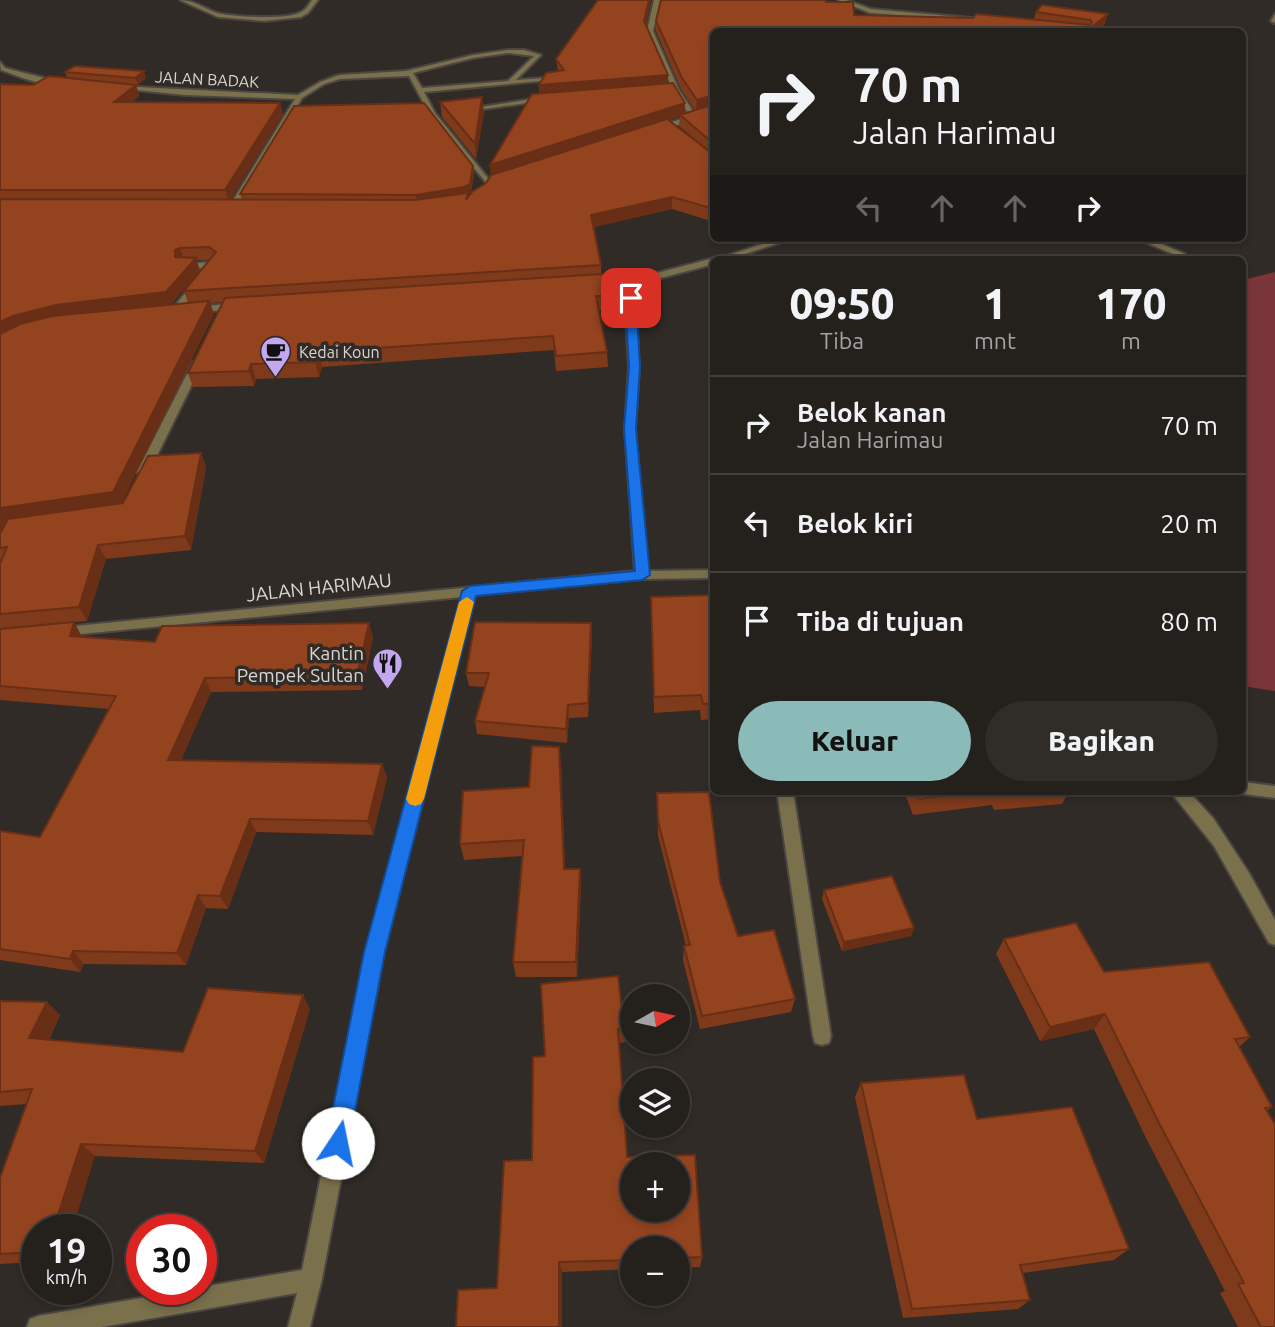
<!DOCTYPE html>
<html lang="id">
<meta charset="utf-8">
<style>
:root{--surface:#24201c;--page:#302d29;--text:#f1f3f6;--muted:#a3a3a3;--line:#413e3b;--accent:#8bbbb9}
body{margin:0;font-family:Ubuntu,sans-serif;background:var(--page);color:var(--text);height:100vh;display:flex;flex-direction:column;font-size:26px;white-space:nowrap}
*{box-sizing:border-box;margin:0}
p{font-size:23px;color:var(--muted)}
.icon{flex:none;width:38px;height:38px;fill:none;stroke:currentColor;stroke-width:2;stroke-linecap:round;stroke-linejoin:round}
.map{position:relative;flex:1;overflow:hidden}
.sheet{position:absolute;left:710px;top:256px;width:536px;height:539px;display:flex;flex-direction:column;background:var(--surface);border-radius:10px;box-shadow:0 4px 10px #0003,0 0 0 2px var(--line)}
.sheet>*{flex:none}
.banner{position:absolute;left:710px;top:28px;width:536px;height:214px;border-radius:10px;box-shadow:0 4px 10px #0003,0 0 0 2px var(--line);background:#24201c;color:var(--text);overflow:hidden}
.needle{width:46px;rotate:81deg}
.tools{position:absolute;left:620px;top:984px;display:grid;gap:14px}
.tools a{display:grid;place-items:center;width:70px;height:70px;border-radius:50%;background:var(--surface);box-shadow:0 4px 10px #0003,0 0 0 2px var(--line);font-size:35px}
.speed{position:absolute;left:21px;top:1214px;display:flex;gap:14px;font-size:35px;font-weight:700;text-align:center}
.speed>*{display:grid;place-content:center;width:91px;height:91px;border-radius:50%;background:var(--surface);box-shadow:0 4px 10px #0003,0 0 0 2px var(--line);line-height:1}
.speed small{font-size:18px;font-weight:400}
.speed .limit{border:10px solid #d22;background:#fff;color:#111}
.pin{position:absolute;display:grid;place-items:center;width:60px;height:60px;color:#fff;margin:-30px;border-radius:14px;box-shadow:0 4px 10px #0006}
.me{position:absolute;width:77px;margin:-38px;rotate:11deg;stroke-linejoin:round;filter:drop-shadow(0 0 5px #0008)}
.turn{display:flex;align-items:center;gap:24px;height:147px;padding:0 28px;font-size:32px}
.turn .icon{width:91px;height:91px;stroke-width:2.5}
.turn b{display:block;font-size:49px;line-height:60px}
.lanes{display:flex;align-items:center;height:66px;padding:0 28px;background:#0003;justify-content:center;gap:35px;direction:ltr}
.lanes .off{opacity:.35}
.eta{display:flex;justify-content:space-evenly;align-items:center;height:119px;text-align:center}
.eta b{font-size:42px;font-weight:800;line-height:49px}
.cta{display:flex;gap:14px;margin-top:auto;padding:14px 28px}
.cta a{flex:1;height:80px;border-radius:42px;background:var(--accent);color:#111;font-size:28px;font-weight:800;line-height:80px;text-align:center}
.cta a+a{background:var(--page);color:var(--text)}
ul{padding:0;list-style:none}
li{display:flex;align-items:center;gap:21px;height:98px;padding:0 28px;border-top:2px solid var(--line)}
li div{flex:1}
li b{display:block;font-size:26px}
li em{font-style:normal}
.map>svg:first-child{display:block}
.green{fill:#7a353a}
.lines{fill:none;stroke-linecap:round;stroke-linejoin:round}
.minor-casing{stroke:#4b4642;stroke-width:4}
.minor{fill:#7b704c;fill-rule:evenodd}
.wall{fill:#7f3a1b;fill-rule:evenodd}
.shaded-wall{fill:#682f16}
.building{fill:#94431f;stroke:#682f16;stroke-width:2;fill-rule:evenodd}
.route{fill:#1a73e8;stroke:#114b97;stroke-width:2}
.slow{fill:#f59e0b}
.labels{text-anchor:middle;stroke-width:7;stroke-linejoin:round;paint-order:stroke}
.far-street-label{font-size:16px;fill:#d9d6d2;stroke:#302b26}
.far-poi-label{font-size:16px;fill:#d9d6d2;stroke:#302b26;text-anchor:start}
.street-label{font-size:19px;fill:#d9d6d2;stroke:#302b26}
.poi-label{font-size:19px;fill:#d9d6d2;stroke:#302b26;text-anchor:end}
</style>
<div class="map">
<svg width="1275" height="1327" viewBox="0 0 1275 1327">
<rect width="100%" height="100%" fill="#302b26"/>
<path class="green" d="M 1275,272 L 1275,691 L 1242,686 L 1243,280 Z"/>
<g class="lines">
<defs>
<path id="minor" d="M 180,0 C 194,0 205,9 217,13 C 232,17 289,20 301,12 C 306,10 309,4 312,0 L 318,0 L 308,13 L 301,17 L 264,21 L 218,17 Z
M 654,0 L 660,0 L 653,31 L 679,90 L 695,114 L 714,108 L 714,112 L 657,132 L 654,128 L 690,116 L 673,90 L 647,31 Z
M 838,0 L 846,0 L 871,9 L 994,20 L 991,22 L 870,13 Z
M 1275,14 L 1275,22 L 1274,23 L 1271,21 Z
M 508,50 L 524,50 L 541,55 L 516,80 L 559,77 L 562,79 L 424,92 L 435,113 L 492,183 L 488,185 L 430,115 L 409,76 L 340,79 L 324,84 L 302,98 L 237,207 L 230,209 L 229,207 L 295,99 L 185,95 L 116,88 L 119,86 L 298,95 L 320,82 L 339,75 L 406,71 L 473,55 ZM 508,53 L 534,56 L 508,81 L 422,88 L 413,73 L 473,58 Z
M 0,62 L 5,68 L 60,82 C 43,88 19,76 1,70 Z
M 545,97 L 547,100 L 464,112 L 461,110 Z
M 781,238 L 794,238 L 730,259 L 717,259 Z
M 1135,238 L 1147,238 L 1185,254 L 1178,256 Z
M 714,258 L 717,259 L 714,259 L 714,264 L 642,283 L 635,298 L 639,367 L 635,429 L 648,571 L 714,570 L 714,578 L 642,579 L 475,595 L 384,952 L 322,1279 L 310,1327 L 288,1327 L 297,1293 L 102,1327 L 27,1327 L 30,1319 L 38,1316 L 187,1290 L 201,1290 L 201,1287 L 302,1270 L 366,952 L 462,597 L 60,636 L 55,634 L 53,631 L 55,628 L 635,571 L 625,429 L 629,367 L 625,298 L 632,284 L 587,287 L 582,284 L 587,281 L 638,278 Z
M 213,262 L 216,263 L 216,267 L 178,313 L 172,313 L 172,309 L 206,268 L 184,269 L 181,268 L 181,264 Z
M 239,303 L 242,304 L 242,308 L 193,313 L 188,310 L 193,307 Z
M 198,359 L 203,362 L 149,472 L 147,474 L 139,474 L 137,472 L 193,362 Z
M 1242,782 L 1275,786 L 1275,798 L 1236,793 L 1242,791 Z
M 777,791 L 793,791 L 831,1036 L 829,1043 L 822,1045 L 815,1043 L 813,1036 Z
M 1170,791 L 1188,791 L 1213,818 L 1249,873 L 1275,920 L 1275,945 L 1269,943 L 1214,846 Z"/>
</defs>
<use href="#minor" class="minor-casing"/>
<use href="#minor" class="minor"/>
</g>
<path class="wall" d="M 598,0 L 651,0 L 646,24 L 668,84 L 685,113 L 695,110 L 681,89 L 656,31 L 656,21 L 826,2 L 854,15 L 1034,20 L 1036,12 L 1042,5 L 1105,24 L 1096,32 L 714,32 L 714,222 L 672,209 L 593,227 L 601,265 L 601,275 L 607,296 L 608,310 L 599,310 L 607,352 L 608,367 L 556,371 L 554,350 L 322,367 L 319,377 L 256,379 L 254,386 L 193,387 L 188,373 L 223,302 L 210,303 L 214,314 L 121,504 L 201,453 L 206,467 L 191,550 L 106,559 L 87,621 L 62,623 L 74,622 L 82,637 L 155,642 L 373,637 L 362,690 L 211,692 L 181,760 L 382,764 L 387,778 L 373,835 L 256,832 L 228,909 L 206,908 L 186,965 L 84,964 L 80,972 L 0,960 L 0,831 L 40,837 L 109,709 L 0,700 L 0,534 L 7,523 L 0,533 L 0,84 L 33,85 L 67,78 L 65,72 L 146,78 L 138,85 L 108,82 L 136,85 L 139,96 L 132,102 L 283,114 L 230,200 L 242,200 L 240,194 L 473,166 L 474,174 L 471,192 L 468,194 L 468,198 L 486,183 L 491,176 L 490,165 L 539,93 L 558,71 L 556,59 ZM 680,116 L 679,126 L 714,155 L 668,120 ZM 197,260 L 210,260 L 184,291 L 188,303 L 171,305 Z
M 440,102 L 484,112 L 476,159 L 442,117 Z
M 714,595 L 714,719 L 701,720 L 700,710 L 654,713 L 651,597 Z
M 591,623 L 592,637 L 588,717 L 569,718 L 567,743 L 477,734 L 475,721 L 485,687 L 469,686 L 466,673 Z
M 561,763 L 565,869 L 580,869 L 581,885 L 577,977 L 516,977 L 513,962 L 522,856 L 464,860 L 460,844 L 529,787 Z
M 904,791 L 1069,791 L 1062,804 L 994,810 L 992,805 L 913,815 Z
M 657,793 L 720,882 L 738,936 L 795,999 L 791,1012 L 700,1029 L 683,960 L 684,946 L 686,946 L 658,836 Z
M 824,890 L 914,928 L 911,936 L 842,951 L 822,899 Z
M 1004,939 L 1104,972 L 1250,1037 L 1239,1047 L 1272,1107 L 1267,1111 L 1275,1327 L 1238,1327 L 1220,1293 L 1225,1291 L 1146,1138 L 1094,1029 L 1040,1041 L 996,954 Z
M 541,984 L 624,1029 L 625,1042 L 619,1043 L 627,1157 L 702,1257 L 700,1267 L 677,1268 L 677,1248 L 632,1248 L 632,1269 L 562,1272 L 497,1288 L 532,1160 L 545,1056 Z
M 0,1001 L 60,1015 L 49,1040 L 183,1052 L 310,1009 L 264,1163 L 95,1156 L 37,1230 L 37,1262 L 0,1264 L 0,1178 L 27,1104 L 0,1106 Z
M 861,1083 L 977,1119 L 1129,1249 L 1114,1260 L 1023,1273 L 1030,1300 L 1018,1309 L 903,1318 L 855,1097 Z"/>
<path class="shaded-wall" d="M 649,0 L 651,0 L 644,30 L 644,21 Z
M 1108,14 L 1105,24 L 1096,32 L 1088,30 Z
M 144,71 L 146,78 L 138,85 L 135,78 Z
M 668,75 L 668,86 L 539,95 L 539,85 Z
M 136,85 L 139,96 L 118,113 L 114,102 Z
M 714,95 L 713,105 L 696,111 L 697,100 Z
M 482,97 L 484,112 L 476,159 L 475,144 Z
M 280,103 L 283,114 L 229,202 L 225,190 Z
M 685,103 L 685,115 L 491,177 L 490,165 Z
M 473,166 L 474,174 L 471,192 L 468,194 L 469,206 L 466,200 L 417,203 L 416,195 Z
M 672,197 L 672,209 L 591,228 L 591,215 Z
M 180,248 L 184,260 L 175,257 L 175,250 Z
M 196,258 L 200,271 L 171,305 L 0,338 L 0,322 L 13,316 Z
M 209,301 L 214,314 L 119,507 L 7,522 L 0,533 L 0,508 Z
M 318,352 L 322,367 L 319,377 L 315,362 Z
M 251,364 L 256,379 L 254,386 L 249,371 Z
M 201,453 L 206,467 L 191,550 L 185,536 Z
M 98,545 L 106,559 L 87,621 L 79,607 Z
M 74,622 L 82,637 L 70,636 Z
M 369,623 L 373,637 L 362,690 L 357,676 Z
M 591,623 L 592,637 L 588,717 L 588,703 Z
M 205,678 L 211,692 L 175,774 L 168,760 Z
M 568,705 L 569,718 L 567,743 L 566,729 Z
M 559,747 L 561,763 L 565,885 L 564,869 Z
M 382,764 L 387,778 L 373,835 L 368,821 Z
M 250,819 L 256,832 L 228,909 L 220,896 Z
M 580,869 L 581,885 L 577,977 L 576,962 Z
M 198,895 L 206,908 L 186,965 L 177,953 Z
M 914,928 L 911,936 L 842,951 L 844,942 Z
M 73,951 L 84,964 L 80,972 L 70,959 Z
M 303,995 L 310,1009 L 264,1163 L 255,1151 Z
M 47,1002 L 60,1015 L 43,1051 L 29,1038 Z
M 1105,1014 L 1094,1029 L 1040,1041 L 1050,1027 Z
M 81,1144 L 95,1156 L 72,1230 L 53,1230 Z
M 559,1262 L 562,1272 L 562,1327 L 559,1327 Z"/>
<path class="building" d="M 598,0 L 649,0 L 644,21 L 668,75 L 539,85 L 546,73 L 564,70 L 556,59 Z
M 661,0 L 825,0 L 826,2 L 853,2 L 854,15 L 973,18 L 976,14 L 1090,25 L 1092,22 L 1090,20 L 1036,12 L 1042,5 L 1108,14 L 1088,30 L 1096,32 L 714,32 L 714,95 L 697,100 L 682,78 L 656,21 Z
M 75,66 L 144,71 L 135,78 L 65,72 Z
M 49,76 L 136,85 L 114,102 L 280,103 L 225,190 L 0,190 L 0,84 L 33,85 Z
M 673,83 L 685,103 L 490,165 L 532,94 Z
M 482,97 L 475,144 L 440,102 Z
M 424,103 L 473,166 L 470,184 L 464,187 L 416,195 L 240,194 L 294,106 Z
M 714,104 L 714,144 L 680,115 Z
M 667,119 L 714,155 L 714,209 L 672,197 L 591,215 L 601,265 L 184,291 L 216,252 L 209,247 L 180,248 L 175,250 L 175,257 L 196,258 L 166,292 L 56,305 L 13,316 L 0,322 L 0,199 L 415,200 L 468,193 L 466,200 L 472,192 L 486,183 L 491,175 Z
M 603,274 L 607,296 L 596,296 L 607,352 L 556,356 L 553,336 L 318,352 L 315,362 L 251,364 L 249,371 L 188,373 L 225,298 Z
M 209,301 L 113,492 L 0,508 L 0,334 L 20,324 L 52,316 Z
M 201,453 L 185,536 L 98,545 L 79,607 L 0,614 L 0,564 L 7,547 L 0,548 L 0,534 L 8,519 L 123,503 L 148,456 Z
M 714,595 L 714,703 L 703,704 L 701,695 L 654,697 L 651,597 Z
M 74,622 L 70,636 L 155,642 L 162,626 L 369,623 L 357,676 L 205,678 L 168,760 L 382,764 L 368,821 L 250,819 L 220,896 L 198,895 L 177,953 L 73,951 L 70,959 L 0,949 L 0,831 L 40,837 L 116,696 L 0,686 L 0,629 Z
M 475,622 L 591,623 L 588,703 L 568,705 L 566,729 L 475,721 L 489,673 L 466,673 Z
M 532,746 L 559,747 L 564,869 L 580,869 L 576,962 L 513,962 L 524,840 L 460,844 L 463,791 L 529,787 Z
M 915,791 L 988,791 L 918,799 Z
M 999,791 L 1048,791 L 1001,795 Z
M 709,792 L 720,882 L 738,936 L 774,930 L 795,999 L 702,1016 L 684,946 L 690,945 L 658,821 L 657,793 Z
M 892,876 L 914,928 L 844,942 L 824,890 Z
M 1076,923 L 1104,972 L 1209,962 L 1250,1037 L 1235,1039 L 1272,1107 L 1265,1108 L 1275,1124 L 1275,1327 L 1261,1327 L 1238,1284 L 1244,1283 L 1160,1125 L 1105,1014 L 1050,1027 L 1004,939 Z
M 618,976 L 624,1029 L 618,1029 L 627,1157 L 695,1155 L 702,1257 L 677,1258 L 677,1248 L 632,1248 L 632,1260 L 559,1262 L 559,1327 L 456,1327 L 458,1290 L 497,1288 L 504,1161 L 532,1160 L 533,1057 L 545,1056 L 541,984 ZM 632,1164 L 677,1164 L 677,1209 L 632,1209 Z
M 208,988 L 303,995 L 255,1151 L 81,1144 L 53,1230 L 37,1230 L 37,1252 L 0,1254 L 0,1178 L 32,1089 L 0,1092 L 0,1001 L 47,1002 L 29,1038 L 183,1052 Z
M 964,1075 L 977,1119 L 1072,1107 L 1129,1249 L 1020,1265 L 1030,1300 L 912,1309 L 861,1083 Z"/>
<path class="route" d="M 631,295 L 636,298 L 640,367 L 636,429 L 650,575 L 642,580 L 476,596 L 385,952 L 349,1143 L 346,1151 L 338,1154 L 330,1151 L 326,1143 L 364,952 L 462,591 L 470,586 L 635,571 L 624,429 L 629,367 L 625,298 Z"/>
<path class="slow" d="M 467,597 L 474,602 L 424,799 L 421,804 L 415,806 L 409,804 L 406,799 L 459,602 Z"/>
<defs>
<symbol id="cafe-pin" viewBox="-11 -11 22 30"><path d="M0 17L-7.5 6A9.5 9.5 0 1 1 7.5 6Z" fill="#c4a7f1" stroke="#302b26"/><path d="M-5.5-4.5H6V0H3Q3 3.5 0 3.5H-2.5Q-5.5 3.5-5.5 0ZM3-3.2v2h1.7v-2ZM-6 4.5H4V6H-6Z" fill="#111"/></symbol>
<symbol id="restaurant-pin" viewBox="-11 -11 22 30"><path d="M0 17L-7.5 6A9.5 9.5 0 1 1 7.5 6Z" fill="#c4a7f1" stroke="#302b26"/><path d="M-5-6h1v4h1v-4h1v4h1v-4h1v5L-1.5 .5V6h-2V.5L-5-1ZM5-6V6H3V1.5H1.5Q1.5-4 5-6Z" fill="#111"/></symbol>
</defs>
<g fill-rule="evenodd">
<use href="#cafe-pin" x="258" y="334" width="35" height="47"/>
<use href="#restaurant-pin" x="370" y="646" width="35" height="47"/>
</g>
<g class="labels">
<g class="far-street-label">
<text transform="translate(207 79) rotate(3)" y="6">JALAN BADAK</text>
</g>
<g class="far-poi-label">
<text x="299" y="358">Kedai Koun</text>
</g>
<g class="street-label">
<text transform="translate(319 587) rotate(-6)" y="7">JALAN HARIMAU</text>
</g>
<g class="poi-label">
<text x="364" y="660">Kantin<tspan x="364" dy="22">Pempek Sultan</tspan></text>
</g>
</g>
</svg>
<div class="tools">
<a><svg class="needle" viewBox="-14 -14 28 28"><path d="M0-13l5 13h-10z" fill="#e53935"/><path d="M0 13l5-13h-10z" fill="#a3a3a3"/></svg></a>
<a><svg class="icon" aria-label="layers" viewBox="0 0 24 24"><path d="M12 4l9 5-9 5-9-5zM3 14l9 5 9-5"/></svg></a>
<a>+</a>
<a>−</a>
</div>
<div class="speed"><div>19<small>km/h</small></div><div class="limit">30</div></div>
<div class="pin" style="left:631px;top:298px;background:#d93025"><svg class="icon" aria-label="arrive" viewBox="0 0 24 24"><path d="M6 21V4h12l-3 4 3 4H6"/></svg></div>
<svg class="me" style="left:338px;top:1143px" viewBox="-20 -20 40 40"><circle r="19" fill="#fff"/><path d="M0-13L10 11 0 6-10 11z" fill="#1a73e8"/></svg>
<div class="banner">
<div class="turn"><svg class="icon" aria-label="right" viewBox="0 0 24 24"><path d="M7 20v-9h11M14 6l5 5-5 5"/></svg><div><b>70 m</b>Jalan Harimau</div></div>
<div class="lanes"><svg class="icon off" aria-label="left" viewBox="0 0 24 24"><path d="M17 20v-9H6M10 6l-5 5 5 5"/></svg><svg class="icon off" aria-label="ahead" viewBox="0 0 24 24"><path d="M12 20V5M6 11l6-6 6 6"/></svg><svg class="icon off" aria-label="ahead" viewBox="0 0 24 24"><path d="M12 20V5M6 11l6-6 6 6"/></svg><svg class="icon" aria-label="right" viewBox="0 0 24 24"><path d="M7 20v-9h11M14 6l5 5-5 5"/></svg></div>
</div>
<section class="sheet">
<div class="eta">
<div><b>09:50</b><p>Tiba</p></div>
<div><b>1</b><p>mnt</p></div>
<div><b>170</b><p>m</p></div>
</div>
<ul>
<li><svg class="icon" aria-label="right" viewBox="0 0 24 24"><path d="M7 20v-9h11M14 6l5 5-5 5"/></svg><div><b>Belok kanan</b><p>Jalan Harimau</p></div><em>70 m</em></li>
<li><svg class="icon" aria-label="left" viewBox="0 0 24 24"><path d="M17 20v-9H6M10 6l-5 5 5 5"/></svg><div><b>Belok kiri</b></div><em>20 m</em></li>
<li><svg class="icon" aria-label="arrive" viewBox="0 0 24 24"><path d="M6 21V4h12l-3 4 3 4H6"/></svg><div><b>Tiba di tujuan</b></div><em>80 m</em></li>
</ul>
<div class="cta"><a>Keluar</a><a>Bagikan</a></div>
</section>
</div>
